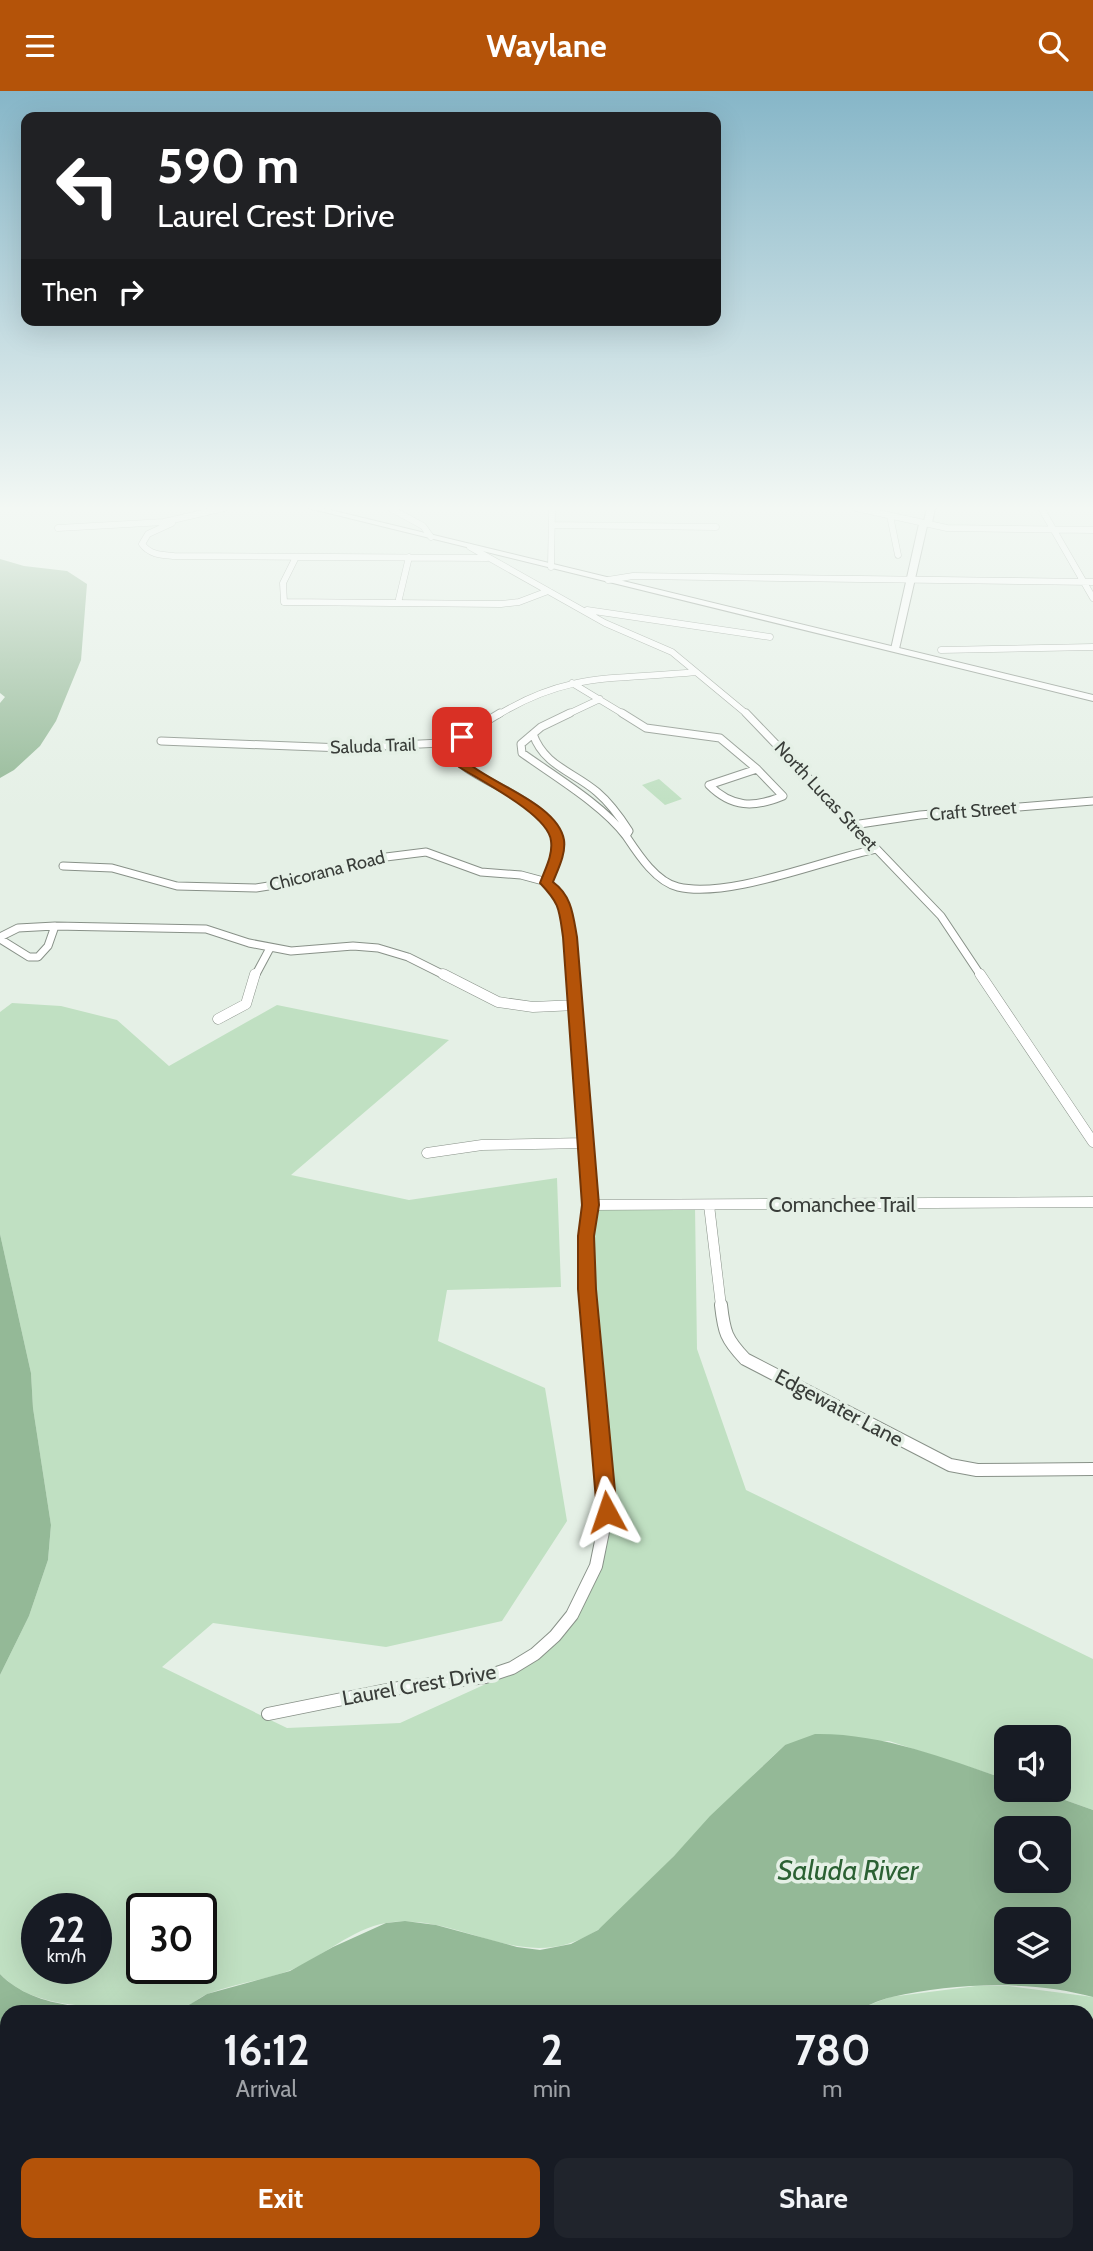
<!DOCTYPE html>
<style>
:root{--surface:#171b24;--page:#20242c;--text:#f1f3f6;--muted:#9ea1a6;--accent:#b45309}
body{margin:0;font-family:Cabin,sans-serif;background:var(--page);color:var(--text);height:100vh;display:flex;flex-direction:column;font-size:26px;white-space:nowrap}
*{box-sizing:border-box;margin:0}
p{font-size:23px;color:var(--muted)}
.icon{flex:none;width:38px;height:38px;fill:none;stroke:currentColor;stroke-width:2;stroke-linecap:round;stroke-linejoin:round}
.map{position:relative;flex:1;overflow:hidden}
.sheet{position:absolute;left:0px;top:1914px;width:1094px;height:247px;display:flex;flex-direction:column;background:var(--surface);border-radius:21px 21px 0 0;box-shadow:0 7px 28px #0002}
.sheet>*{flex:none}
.banner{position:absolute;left:21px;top:21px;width:700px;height:214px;border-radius:14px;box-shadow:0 7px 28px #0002;background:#202124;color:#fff;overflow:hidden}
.controls{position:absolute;left:994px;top:1634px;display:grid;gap:14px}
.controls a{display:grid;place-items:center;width:77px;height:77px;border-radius:14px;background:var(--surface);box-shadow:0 7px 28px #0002;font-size:35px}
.speed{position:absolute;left:21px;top:1802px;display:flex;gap:14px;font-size:35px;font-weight:700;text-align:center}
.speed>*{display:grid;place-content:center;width:91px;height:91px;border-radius:50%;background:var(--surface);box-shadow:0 7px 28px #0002;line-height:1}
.speed small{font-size:18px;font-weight:400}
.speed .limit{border:4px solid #111;border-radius:10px;background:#fff;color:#111}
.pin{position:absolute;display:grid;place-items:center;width:60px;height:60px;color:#fff;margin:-30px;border-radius:14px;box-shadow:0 4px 10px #0006}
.me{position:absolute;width:77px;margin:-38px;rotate:355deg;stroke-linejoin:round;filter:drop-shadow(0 0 5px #0008)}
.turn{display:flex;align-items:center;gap:24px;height:147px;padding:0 21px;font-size:32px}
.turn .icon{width:91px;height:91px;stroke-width:2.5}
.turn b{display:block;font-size:49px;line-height:60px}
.then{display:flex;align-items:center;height:66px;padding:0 21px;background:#0003;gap:14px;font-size:26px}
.eta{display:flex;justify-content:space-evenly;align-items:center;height:119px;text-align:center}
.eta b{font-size:42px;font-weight:700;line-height:49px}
.cta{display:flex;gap:14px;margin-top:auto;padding:14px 21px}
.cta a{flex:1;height:80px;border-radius:14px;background:var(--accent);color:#fff;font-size:28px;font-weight:700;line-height:80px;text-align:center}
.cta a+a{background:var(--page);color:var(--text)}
header{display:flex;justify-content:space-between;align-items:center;height:91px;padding:0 21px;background:var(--accent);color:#fff;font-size:32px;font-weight:700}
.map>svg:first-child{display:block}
.green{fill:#c0e0c2;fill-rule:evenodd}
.water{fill:#94b997;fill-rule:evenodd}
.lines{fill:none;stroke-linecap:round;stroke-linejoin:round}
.street-far3-casing{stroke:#889188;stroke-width:7}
.street-far2-casing{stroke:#889188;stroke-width:9}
.street-far1-casing{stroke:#889188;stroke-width:11}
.street-casing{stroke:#889188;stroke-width:14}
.secondary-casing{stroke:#889188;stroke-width:2}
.primary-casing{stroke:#889188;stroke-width:2}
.highway-casing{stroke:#889188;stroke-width:1}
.street-far3{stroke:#fff;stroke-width:6}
.street-far2{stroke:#fff;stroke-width:7}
.street-far1{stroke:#fff;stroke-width:10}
.street{stroke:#fff;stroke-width:12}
.secondary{fill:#fff;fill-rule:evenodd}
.primary{fill:#fff;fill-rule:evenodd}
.highway{fill:#fff;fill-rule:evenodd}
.route{fill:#b45309;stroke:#753606;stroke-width:2}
.labels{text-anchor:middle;stroke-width:7;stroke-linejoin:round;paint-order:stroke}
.far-street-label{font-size:18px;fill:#393d39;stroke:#e5f0e6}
.street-label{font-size:21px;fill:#393d39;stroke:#e5f0e6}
.near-water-label{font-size:28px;font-style:italic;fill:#2b6133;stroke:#e5f0e6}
</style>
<header><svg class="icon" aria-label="menu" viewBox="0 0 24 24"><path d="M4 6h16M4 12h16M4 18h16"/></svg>Waylane<svg class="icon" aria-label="search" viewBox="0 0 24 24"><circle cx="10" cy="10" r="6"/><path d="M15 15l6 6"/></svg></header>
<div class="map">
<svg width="1093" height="2160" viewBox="0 0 1093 2160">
<rect width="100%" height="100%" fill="#e5f0e6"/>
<path class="green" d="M 659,688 L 682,708 L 665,714 L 642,694 Z
M 12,912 L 61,915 L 117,929 L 169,975 L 277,914 L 449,949 L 291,1084 L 409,1109 L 557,1087 L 561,1196 L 447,1199 L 438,1250 L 545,1297 L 567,1430 L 502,1530 L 386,1556 L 213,1532 L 162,1576 L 287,1637 L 400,1632 L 534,1571 L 600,1468 L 607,1316 L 588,1112 L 695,1115 L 697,1258 L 746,1399 L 1093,1568 L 1093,1719 L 1037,1699 L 1059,1699 L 1059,1647 L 1006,1647 L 1006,1688 L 889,1650 L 785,1654 C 736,1699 693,1747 646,1793 C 631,1808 615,1829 596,1840 C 521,1887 461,1820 386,1832 C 353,1837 321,1867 291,1879 C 265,1889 236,1892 210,1902 C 198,1906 189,1917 177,1920 C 159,1925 138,1920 119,1918 C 78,1914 31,1915 0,1883 L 0,1584 L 29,1525 L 48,1469 L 51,1434 L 33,1317 L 31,1282 L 0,1143 L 0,921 ZM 37,1818 L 96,1818 L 96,1878 L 37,1878 ZM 142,1818 L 201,1818 L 201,1878 L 142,1878 Z
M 976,1895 L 1009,1895 L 1093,1906 L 1093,2160 L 203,2160 L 220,2154 L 1087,2154 L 1087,1922 L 851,1921 L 890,1906 Z"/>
<path class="water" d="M 0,468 L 24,475 L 67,480 L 87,493 L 81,569 L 56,630 L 40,655 L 14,679 L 0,687 L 0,612 L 5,606 L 0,602 Z
M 0,1143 L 31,1282 L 33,1317 L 51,1434 L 48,1469 L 29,1525 L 0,1584 Z
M 815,1643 C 882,1642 943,1667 1006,1688 L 1006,1699 L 1037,1699 L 1093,1719 L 1093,1906 C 1030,1889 955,1892 892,1906 C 878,1909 865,1916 851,1922 L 160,1921 L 179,1920 L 207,1903 L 290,1880 L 333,1856 L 386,1832 L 405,1830 L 436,1834 L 517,1856 L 540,1859 L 571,1853 L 598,1839 L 674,1765 L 710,1725 L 785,1654 ZM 1006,1738 L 1059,1738 L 1059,1790 L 1006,1790 ZM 1006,1829 L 1059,1829 L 1059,1881 L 1006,1881 Z
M 0,1883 C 37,1921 100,1916 149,1921 L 7,1922 L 7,2154 L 220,2154 L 203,2160 L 0,2160 Z"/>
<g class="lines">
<defs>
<path id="street-far3" d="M 390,417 L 423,435 L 431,446
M 856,417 L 947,437 L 1093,439
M 1041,417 L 1093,507
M 890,425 L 898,464
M 172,432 L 148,443 L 142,453 C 150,464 162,464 174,465 L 487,467
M 552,434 L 716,436
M 58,437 L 164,431 L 224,417
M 470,456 L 605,532 L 672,561 L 748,624
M 296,466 L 283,492 L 284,511 L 501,513 L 519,511 L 548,500
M 551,476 L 552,417
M 608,489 L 633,485 L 1093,491
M 398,512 L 409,466
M 587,519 L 770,546
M 941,559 L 1093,556
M 572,592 L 625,624
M 498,624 C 570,580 617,589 696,581
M 566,624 L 600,608"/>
<path id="street-far2" d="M 570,622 L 541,636 L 521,653 L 522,662 C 554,685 603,714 626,745 C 638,763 656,791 678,796 C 729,808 823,769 876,758
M 622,622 L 646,637 L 720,647 L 757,678
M 746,622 L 941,825 L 981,885
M 533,643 C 544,675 574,681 597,701 C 610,712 620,726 629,740 L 626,745
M 161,650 L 343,657 L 440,652 L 454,650 L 500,622
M 454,650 C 456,659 457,669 464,675 C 489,695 551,713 558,749 C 561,762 551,778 547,791 C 574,812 571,854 573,885
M 757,678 L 783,705 C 754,717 732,717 709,694 Z
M 853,734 L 920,724 L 1093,710
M 63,775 L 112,777 L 177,795 L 256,797 L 300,790 L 386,766 L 426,761 L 481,781 L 521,784 L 547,791
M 55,835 L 206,838 L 249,852 L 291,860 L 353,855 L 378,857 L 408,866 L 446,885
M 0,846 L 18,837 L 55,835 L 48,855 L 38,866 L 29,866 L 0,848
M 255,885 L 270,857"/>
<path id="street-far1" d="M 443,883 L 498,911 L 533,916 L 576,914
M 573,883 L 591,1114 L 586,1145 L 589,1215
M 980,883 L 1093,1051
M 218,928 L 246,913 L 255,883
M 427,1062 L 482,1054 L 585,1052
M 591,1114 L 1093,1111
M 709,1114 L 721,1215"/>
<path id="street" d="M 721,1214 C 724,1241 726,1248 745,1268 L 950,1374 L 977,1379 L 1093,1378
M 268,1623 L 392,1598 L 485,1586 L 512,1577 L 535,1563 L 555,1545 L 572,1524 L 596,1475 L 607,1421 L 588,1214"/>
<path id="secondary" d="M 927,417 L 935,417 L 932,432 L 927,435 L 899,558 L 895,561 L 891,558 L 919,433 L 924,430 Z"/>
<path id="primary" d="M 308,417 L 322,417 L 1093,604 L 1093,610 Z"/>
<path id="highway" d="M 937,417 L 931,421 L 926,418 L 927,417 Z"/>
</defs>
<use href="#street-far3" class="street-far3-casing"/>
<use href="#street-far2" class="street-far2-casing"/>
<use href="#street-far1" class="street-far1-casing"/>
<use href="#street" class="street-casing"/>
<use href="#secondary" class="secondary-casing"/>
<use href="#primary" class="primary-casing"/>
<use href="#highway" class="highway-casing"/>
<use href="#street-far3" class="street-far3"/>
<use href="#street-far2" class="street-far2"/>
<use href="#street-far1" class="street-far1"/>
<use href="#street" class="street"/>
<use href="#secondary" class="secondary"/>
<use href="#primary" class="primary"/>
<use href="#highway" class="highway"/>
</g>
<linearGradient id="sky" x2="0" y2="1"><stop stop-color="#86b6c8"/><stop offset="0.58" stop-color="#f3f8f4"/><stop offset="1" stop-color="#f3f8f4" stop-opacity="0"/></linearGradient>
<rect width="1093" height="719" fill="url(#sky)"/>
<path class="route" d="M 458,643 L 468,646 L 460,651 C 461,658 462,666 467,671 C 491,693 558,713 564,749 C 566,763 558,778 553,791 C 572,805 573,824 577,846 L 599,1114 L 594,1145 L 596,1198 L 617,1421 L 614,1427 L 607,1430 L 600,1427 L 597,1421 L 578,1198 L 578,1145 L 582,1114 L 563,846 C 559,818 560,813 540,792 C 545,778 553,764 551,750 C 549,724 481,690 459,676 L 452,666 L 448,650 Z"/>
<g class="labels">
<g class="far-street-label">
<text transform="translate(373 655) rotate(-2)" y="6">Saluda Trail</text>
<text transform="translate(826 705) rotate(47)" y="6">North Lucas Street</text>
<text transform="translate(973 720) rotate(-5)" y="6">Craft Street</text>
<text transform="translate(327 780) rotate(-14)" y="6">Chicorana Road</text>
</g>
<g class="street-label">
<text x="842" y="1121">Comanchee Trail</text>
<text transform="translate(839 1317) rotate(28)" y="7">Edgewater Lane</text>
<text transform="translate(419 1594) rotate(-10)" y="7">Laurel Crest Drive</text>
</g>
<g class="near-water-label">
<text x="848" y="1789">Saluda River</text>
</g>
</g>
</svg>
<div class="controls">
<a><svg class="icon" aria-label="sound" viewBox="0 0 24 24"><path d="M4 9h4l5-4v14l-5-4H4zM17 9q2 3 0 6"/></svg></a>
<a><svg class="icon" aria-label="search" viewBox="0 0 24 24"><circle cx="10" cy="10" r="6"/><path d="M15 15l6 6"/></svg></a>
<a><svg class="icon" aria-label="layers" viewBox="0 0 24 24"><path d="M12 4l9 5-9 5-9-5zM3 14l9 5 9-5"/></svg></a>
</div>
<div class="speed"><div>22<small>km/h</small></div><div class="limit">30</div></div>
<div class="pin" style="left:462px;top:646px;background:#d93025"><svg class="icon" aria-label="arrive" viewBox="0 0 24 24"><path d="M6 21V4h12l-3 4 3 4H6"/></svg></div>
<svg class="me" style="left:607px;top:1421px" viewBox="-20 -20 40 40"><path d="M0-17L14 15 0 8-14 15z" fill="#b45309" stroke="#fff" stroke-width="4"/></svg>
<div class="banner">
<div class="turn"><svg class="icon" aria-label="left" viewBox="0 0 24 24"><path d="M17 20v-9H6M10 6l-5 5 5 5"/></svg><div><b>590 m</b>Laurel Crest Drive</div></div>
<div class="then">Then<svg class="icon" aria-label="right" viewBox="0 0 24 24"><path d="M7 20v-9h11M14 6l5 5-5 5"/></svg></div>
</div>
<section class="sheet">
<div class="eta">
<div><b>16:12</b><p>Arrival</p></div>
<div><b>2</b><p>min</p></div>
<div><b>780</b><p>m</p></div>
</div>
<div class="cta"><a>Exit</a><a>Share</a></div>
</section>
</div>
